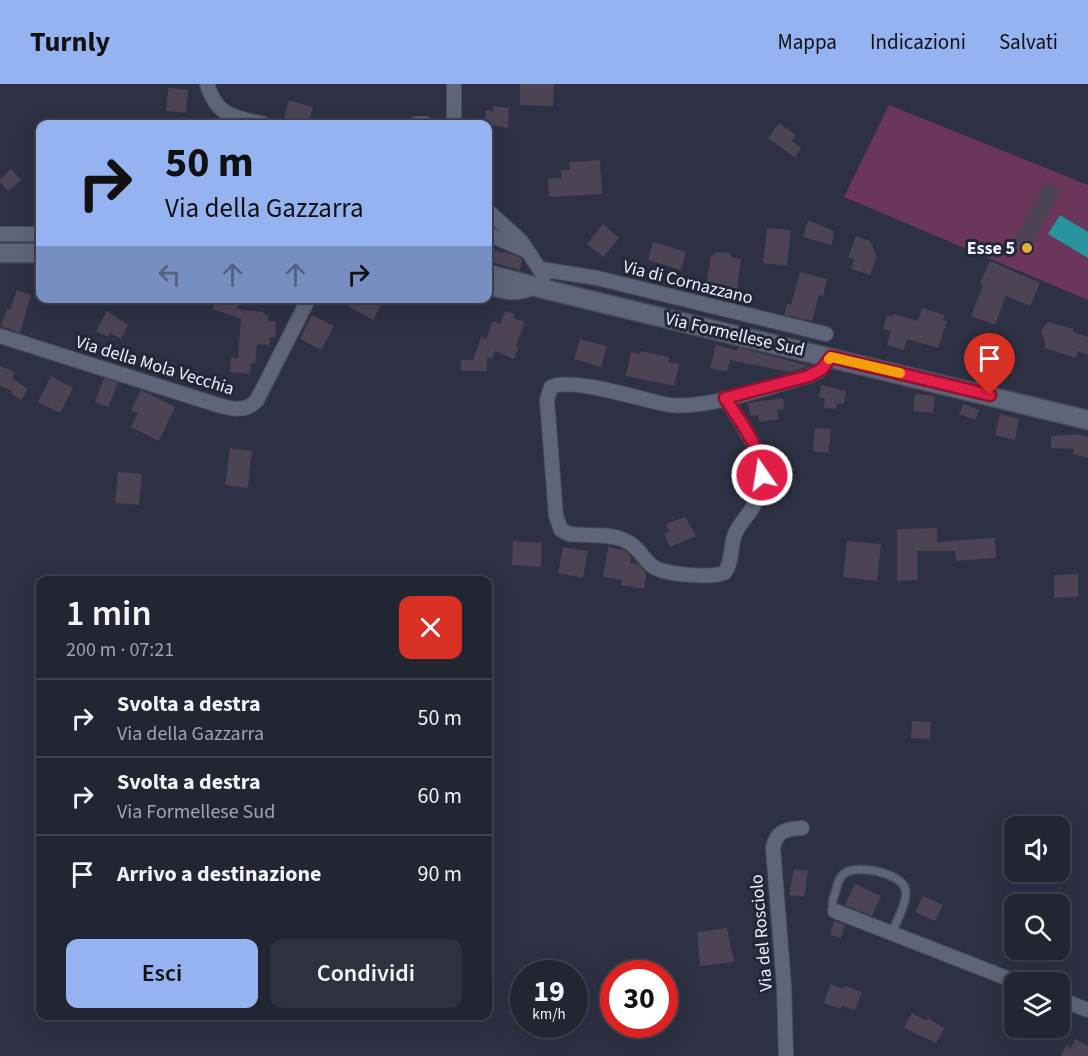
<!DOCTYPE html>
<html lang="it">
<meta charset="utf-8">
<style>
:root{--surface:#222532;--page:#2e313e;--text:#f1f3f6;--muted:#a2a5ac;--line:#3f424d;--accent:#95b2f1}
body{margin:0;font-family:"Source Sans 3",sans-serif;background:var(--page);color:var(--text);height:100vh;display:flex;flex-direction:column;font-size:22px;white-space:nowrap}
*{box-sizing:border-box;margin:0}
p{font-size:20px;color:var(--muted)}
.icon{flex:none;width:33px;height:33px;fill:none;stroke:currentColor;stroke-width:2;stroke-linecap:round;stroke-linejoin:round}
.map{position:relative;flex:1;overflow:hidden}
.sheet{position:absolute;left:36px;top:492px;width:456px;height:444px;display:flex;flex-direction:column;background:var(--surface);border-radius:12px;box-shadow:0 6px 24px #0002,0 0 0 2px var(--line)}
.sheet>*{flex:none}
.hud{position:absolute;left:36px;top:36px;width:456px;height:183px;border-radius:12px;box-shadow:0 6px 24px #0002,0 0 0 2px var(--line);background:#95b2f1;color:#111;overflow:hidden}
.tools{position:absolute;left:1004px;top:732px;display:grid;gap:12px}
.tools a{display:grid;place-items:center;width:66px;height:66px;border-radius:12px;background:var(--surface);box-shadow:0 6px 24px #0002,0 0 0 2px var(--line);font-size:30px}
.speed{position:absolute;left:510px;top:876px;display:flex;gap:12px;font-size:30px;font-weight:700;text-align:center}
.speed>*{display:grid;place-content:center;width:78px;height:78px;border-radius:50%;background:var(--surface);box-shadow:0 6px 24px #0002,0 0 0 2px var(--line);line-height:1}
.speed small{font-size:15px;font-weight:400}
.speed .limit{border:9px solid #d22;background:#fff;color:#111}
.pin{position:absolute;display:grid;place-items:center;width:51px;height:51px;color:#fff;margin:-62px -26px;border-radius:50% 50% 50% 0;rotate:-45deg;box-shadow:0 0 6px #0007}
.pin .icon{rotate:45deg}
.me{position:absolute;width:66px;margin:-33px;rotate:347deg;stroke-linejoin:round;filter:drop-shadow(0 0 4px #0008)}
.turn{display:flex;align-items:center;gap:21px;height:126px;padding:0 30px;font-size:27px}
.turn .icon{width:78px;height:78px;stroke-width:2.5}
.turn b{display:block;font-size:42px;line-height:51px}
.lanes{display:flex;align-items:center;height:57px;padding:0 30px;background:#0003;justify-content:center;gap:30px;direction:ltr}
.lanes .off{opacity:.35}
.round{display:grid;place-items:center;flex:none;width:63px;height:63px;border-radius:12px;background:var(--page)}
.overview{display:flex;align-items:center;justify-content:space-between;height:102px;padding:0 30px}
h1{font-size:36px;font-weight:600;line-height:45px}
.action{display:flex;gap:12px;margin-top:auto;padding:12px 30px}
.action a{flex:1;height:69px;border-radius:12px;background:var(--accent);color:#111;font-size:24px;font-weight:600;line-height:69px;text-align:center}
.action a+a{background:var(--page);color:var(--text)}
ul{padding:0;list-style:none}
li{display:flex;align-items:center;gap:18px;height:78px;padding:0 30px;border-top:2px solid var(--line)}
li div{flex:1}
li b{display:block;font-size:22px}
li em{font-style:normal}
header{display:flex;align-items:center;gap:36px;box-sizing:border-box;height:84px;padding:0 30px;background:var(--accent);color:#111}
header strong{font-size:28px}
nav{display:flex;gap:33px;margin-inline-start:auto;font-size:21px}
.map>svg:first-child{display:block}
.green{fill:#6a3659}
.water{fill:#28949e}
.building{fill:#4c4355}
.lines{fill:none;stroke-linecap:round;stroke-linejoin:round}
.lane-casing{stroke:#494d5c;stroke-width:10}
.street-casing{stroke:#494d5c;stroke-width:16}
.secondary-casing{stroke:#494d5c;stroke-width:21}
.lane{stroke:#5f6578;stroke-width:7}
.street{stroke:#5f6578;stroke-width:14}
.secondary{stroke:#5f6578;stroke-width:18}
.route-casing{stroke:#92132f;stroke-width:15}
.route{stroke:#e11d48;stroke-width:10}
.slow{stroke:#f59e0b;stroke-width:10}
.poi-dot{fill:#e2af34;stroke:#232738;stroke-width:2}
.labels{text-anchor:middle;stroke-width:6;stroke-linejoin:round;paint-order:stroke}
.poi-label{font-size:18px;font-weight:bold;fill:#edf0fc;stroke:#232738;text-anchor:end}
.street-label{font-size:18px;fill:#edf0fc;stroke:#232738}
</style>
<header>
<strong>Turnly</strong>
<nav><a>Mappa</a><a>Indicazioni</a><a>Salvati</a></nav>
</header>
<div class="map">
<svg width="1088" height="972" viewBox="0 0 1088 972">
<rect width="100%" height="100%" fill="#2d3143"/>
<path class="green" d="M 889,21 L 1088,101 L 1088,216 L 844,113 Z"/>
<path class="water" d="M 1060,131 L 1088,148 L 1088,174 L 1048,150 Z"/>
<path class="building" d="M 520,0 L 554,0 L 553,22 L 520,21 Z
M 168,4 L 188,6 L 186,29 L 166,27 Z
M 289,16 L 313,23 L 308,40 L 283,38 Z
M 493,22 L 509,24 L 508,44 L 485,40 L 486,26 L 493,27 Z
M 779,39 L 796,51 L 792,57 L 801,64 L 795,74 L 768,54 Z
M 600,76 L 602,110 L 549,113 L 548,95 L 562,94 L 561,86 L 570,86 L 569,78 Z
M 11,85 L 21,96 L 8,107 L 0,98 L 0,95 Z
M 1045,98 L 1061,107 L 1028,167 L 1013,159 Z
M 808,136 L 834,147 L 832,161 L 803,153 Z
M 603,140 L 619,154 L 603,173 L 587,160 Z
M 767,144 L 791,146 L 787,182 L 763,179 Z
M 856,152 L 870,157 L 877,172 L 870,191 L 851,185 L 854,175 L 848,173 Z
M 653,158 L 686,168 L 681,186 L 648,176 Z
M 488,164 L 503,169 L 503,167 L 519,173 L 522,176 L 520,186 L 488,177 Z
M 717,168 L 729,169 L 733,174 L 741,175 L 737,205 L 706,201 L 711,172 Z
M 990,177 L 1040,199 L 1030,222 L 1006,212 L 995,241 L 971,232 L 983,202 L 980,200 Z
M 800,188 L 827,195 L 823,212 L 819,211 L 812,237 L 784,231 L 787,220 L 791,221 Z
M 17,206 L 31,211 L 20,249 L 1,242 L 7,225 L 10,226 Z
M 216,214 L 241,214 L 237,225 L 264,228 L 263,230 L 269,231 L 268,237 L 276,238 L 275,254 L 270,253 L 269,261 L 257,260 L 255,279 L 251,279 L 250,290 L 230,288 L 231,273 L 238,274 L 241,235 L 213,225 Z
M 354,214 L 385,214 L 373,236 L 349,223 Z
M 922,224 L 945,231 L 943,236 L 947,237 L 938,264 L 907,255 L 904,266 L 887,261 L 891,247 L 883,245 L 887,231 L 893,233 L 893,230 L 918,237 Z
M 107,227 L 128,241 L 121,255 L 110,249 L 108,253 L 96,247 Z
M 505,227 L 514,230 L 513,234 L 525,238 L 516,262 L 519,263 L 514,275 L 495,267 L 492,275 L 487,273 L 487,287 L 461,287 L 461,276 L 473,276 L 481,253 L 486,255 L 493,237 L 500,240 Z
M 312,231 L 334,242 L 321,266 L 300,255 Z
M 1048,238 L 1074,245 L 1073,248 L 1088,253 L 1088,271 L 1078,267 L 1076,274 L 1044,264 L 1045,258 L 1041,248 L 1044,242 Z
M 580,255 L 607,262 L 601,283 L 574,275 Z
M 716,261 L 737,267 L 738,263 L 809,282 L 789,288 L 730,276 L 727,288 L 710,284 Z
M 640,267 L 669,273 L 668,278 L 679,280 L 674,302 L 626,292 L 631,268 L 640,270 Z
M 0,282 L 15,288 L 12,294 L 28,305 L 21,316 L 11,309 L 12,307 L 0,302 Z
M 51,292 L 73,304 L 60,329 L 38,318 Z
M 104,294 L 118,299 L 108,323 L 95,318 Z
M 821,301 L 846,307 L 844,320 L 837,319 L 836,325 L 824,324 L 825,314 L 819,314 Z
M 141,306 L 175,323 L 159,357 L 131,343 L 138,329 L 131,326 Z
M 915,310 L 935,312 L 933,329 L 913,327 Z
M 783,314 L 784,325 L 777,326 L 779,335 L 759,338 L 758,331 L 750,332 L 748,319 Z
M 963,320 L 979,326 L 975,336 L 959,330 Z
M 1000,330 L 1019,335 L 1015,356 L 995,351 Z
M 815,344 L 831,345 L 828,369 L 813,367 Z
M 1078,350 L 1088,353 L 1088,374 L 1073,370 L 1074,365 L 1051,364 L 1051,352 Z
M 230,364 L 252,367 L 248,404 L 225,401 Z
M 118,388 L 142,390 L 139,421 L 115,419 Z
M 685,433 L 696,452 L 670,463 L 664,450 L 669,448 L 666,440 Z
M 937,444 L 937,458 L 995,454 L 996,474 L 956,477 L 955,467 L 917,467 L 918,496 L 897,497 L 897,445 Z
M 513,457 L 542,459 L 541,483 L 512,481 Z
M 847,457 L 881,460 L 877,497 L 843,493 Z
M 563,463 L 588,467 L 583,494 L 558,489 Z
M 608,463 L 624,466 L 631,472 L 630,479 L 638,480 L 646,489 L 644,505 L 621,501 L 622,496 L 603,493 Z
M 1078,490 L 1078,513 L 1054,514 L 1054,491 Z
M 912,637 L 931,638 L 930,655 L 911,654 Z
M 794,785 L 808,787 L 804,813 L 789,811 Z
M 855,800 L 881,812 L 872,832 L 845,821 Z
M 923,812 L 943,821 L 935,837 L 915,828 Z
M 834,837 L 845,841 L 841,854 L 830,851 Z
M 727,844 L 734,878 L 700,882 L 697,848 Z
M 830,900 L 844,905 L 845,902 L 862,908 L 855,926 L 842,922 L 841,925 L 824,919 Z
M 912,929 L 926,937 L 928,934 L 944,944 L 936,959 L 904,944 Z
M 1075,955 L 1088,962 L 1088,972 L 1061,972 L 1066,961 L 1071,964 Z"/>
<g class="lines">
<defs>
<path id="lane" d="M 835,827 C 831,821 832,817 835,810 C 837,802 838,794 845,789 C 857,780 900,789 905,804 C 909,817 896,837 892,849"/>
<path id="street" d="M 207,0 C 217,33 234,33 264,40
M 454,0 L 454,40
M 416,40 L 426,40
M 488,127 L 521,157 L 544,192
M 0,150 L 40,150
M 488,150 L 527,167
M 540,185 L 597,194 L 826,250
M 488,203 C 507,209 517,211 536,203
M 0,252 L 202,316 C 219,321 243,333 257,316 L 309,214
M 725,314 C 745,346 775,380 755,419 C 750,430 740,438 735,450 C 730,462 733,479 724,489 C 710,494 662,491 651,481 C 642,473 637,461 624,456 C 608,449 586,452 569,450 L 561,446 L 556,432 L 547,316 L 551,303 C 572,293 640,315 664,320 C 702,328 770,302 809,292 L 819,287 L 831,273
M 835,827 L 1017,898
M 1059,915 L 1088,926
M 786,972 L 784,902 L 773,764 C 776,747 786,745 802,744"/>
<path id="secondary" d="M 0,169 L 40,169
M 488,190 L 552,207 L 1088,336"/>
</defs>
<use href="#lane" class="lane-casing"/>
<use href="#street" class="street-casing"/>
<use href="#secondary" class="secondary-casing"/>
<use href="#lane" class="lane"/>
<use href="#street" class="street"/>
<use href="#secondary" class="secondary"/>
</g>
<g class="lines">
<defs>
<path id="route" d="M 762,391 C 760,361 741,339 725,314 L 809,292 L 822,285 L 831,273 L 990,311"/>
</defs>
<use href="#route" class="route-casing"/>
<use href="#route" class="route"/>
<path class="slow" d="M 829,275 L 831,273 L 900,289"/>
</g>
<circle class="poi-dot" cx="1027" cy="164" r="6"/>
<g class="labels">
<g class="poi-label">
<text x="1015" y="170">Esse 5</text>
</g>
<g class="street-label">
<text transform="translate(688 198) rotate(14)" y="6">Via di Cornazzano</text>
<text transform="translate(735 250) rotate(13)" y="6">Via Formellese Sud</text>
<text transform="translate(155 281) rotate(17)" y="6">Via della Mola Vecchia</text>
<text transform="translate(761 849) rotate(-95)" y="6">Via del Rosciolo</text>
</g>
</g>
</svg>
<div class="tools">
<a><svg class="icon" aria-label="sound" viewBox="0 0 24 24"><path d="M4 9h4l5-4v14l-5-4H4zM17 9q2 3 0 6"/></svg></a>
<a><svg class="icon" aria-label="search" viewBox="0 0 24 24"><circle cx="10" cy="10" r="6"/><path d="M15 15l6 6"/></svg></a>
<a><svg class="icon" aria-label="layers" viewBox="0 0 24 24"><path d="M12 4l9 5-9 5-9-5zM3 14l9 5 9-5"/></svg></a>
</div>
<div class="speed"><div>19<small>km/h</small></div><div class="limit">30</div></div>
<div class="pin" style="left:990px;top:311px;background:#d93025"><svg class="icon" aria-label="arrive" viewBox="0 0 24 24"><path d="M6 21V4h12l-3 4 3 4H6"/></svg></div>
<svg class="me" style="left:762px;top:391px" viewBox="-20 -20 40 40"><circle r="17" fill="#e11d48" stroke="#fff" stroke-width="3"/><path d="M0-11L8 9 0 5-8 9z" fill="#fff"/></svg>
<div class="hud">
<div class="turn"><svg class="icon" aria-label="right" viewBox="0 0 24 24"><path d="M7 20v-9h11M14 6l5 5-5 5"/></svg><div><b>50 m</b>Via della Gazzarra</div></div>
<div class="lanes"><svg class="icon off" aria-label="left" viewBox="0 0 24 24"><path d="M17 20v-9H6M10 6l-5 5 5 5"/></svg><svg class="icon off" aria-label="ahead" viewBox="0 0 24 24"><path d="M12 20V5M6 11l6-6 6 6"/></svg><svg class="icon off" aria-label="ahead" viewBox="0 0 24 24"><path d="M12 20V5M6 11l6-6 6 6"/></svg><svg class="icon" aria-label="right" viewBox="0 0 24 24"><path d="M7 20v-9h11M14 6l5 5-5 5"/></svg></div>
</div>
<section class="sheet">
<div class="overview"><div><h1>1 min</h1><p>200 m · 07:21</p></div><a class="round" style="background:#d93025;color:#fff"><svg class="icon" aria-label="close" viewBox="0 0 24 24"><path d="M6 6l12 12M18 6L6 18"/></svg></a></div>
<ul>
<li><svg class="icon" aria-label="right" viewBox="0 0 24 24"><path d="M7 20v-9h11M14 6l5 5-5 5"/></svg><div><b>Svolta a destra</b><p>Via della Gazzarra</p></div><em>50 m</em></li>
<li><svg class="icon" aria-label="right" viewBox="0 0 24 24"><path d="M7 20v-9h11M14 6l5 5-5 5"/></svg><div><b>Svolta a destra</b><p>Via Formellese Sud</p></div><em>60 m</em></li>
<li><svg class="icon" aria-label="arrive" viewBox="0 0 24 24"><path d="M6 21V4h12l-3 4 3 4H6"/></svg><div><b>Arrivo a destinazione</b></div><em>90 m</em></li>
</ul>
<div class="action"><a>Esci</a><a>Condividi</a></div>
</section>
</div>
